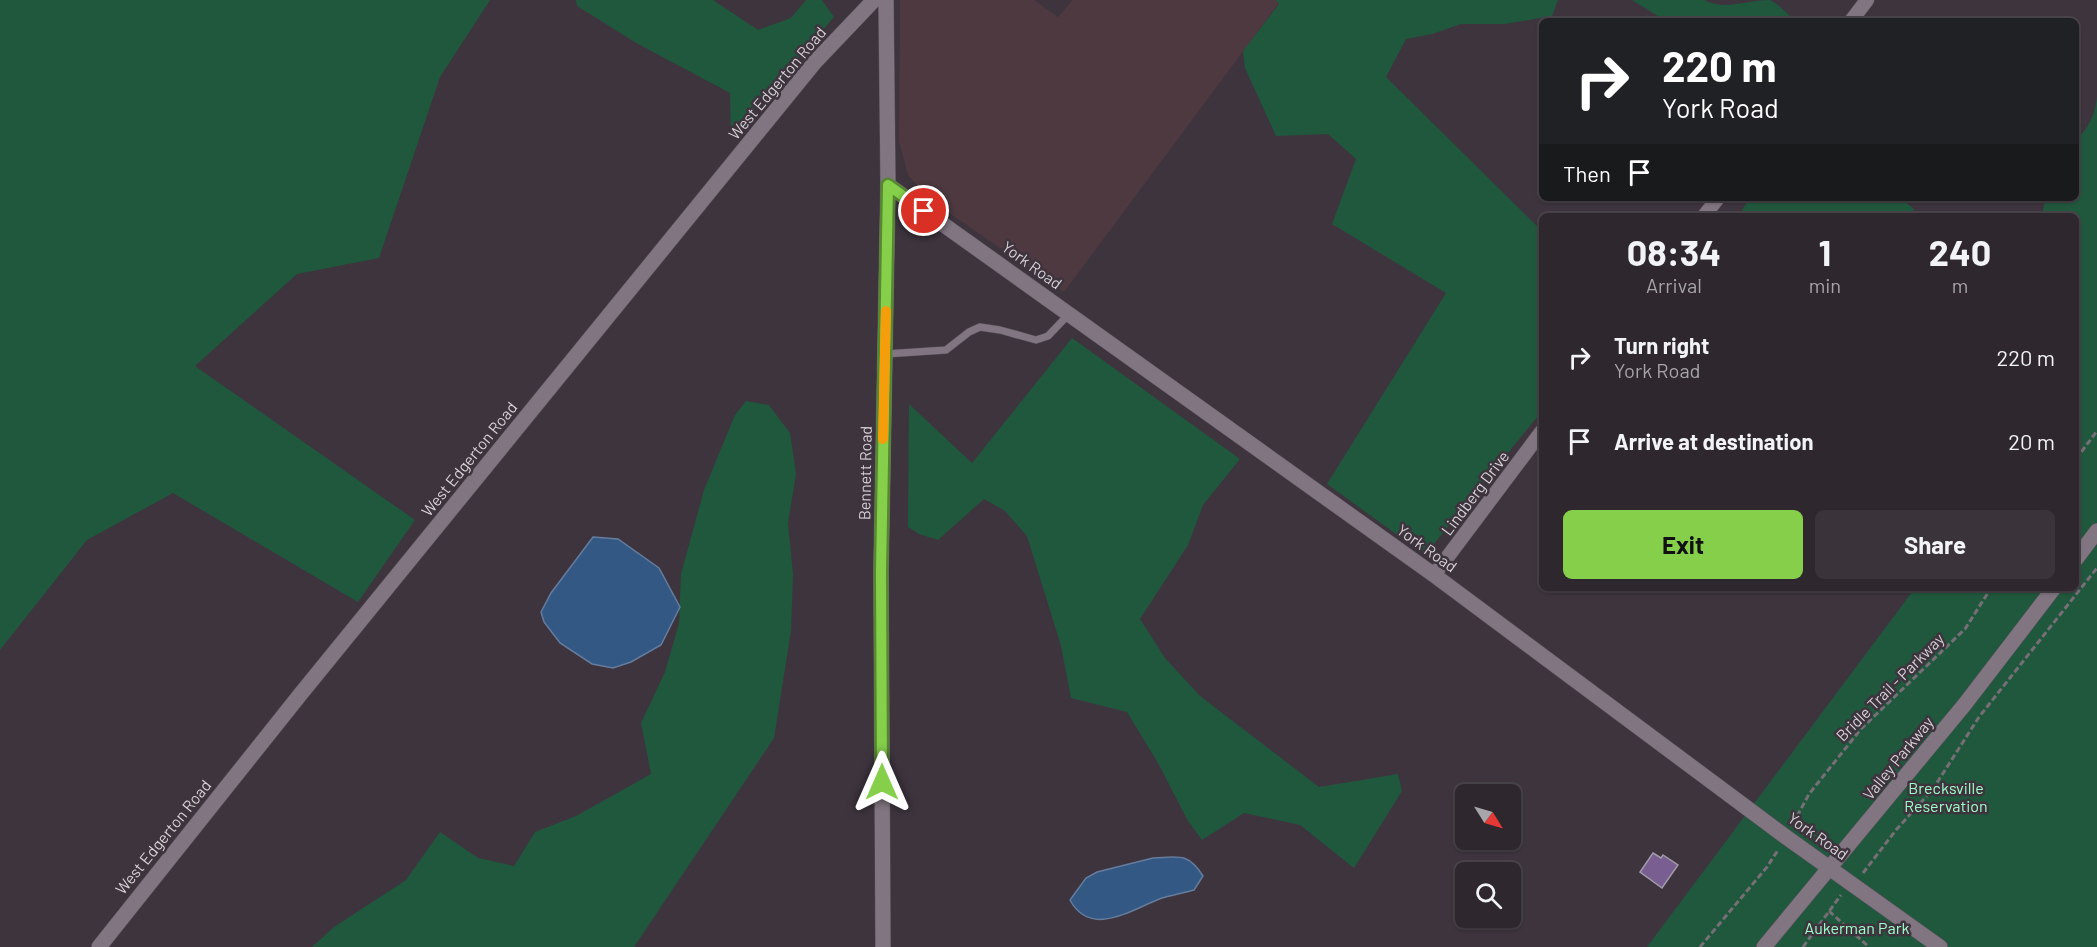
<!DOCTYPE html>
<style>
:root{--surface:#2e272e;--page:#3a333a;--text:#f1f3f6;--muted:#a7a5aa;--line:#49444a;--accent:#86cf4b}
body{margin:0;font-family:Barlow,sans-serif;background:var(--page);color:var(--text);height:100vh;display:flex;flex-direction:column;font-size:22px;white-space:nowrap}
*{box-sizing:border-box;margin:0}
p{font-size:20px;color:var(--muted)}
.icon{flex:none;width:33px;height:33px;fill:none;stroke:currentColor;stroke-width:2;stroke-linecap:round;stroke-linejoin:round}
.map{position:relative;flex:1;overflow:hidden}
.side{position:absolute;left:1539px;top:213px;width:540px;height:378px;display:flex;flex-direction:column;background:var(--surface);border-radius:9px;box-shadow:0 2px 4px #0004,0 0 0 2px var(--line)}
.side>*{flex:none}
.hud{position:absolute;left:1539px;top:18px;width:540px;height:183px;border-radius:9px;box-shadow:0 2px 4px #0004,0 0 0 2px var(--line);background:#202124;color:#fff;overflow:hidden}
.needle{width:39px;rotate:127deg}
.tools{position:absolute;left:1455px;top:784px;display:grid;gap:12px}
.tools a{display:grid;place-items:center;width:66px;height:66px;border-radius:9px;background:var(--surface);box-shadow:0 2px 4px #0004,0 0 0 2px var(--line);font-size:30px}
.pin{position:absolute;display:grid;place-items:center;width:51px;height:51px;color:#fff;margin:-26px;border:3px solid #fff;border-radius:50%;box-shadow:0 2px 6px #0007}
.me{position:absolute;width:66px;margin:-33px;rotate:0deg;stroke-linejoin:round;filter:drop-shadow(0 0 4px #0008)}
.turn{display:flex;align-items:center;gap:21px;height:126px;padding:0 24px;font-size:27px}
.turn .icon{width:78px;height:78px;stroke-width:2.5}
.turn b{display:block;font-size:42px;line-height:51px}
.then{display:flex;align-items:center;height:57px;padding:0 24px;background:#0003;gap:12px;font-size:22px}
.eta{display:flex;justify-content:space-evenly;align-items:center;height:102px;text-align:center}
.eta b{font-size:36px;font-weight:700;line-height:42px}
.primary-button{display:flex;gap:12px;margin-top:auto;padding:12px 24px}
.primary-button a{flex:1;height:69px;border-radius:9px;background:var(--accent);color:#111;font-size:24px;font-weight:700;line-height:69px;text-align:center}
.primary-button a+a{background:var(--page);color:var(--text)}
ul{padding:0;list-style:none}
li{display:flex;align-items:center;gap:18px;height:84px;padding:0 24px}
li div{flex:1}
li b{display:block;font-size:22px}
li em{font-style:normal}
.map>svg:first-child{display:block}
.industrial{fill:#4d393f}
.green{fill:#20583d}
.water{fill:#345884;stroke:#657c9d;stroke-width:1.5}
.building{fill:#785e91;stroke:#a19ba8;stroke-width:1.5}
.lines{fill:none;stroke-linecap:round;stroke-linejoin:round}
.lane-casing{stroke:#59525a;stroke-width:8}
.street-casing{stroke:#59525a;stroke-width:15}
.secondary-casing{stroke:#59525a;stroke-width:16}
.path{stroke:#766f77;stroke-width:3;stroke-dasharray:6 3;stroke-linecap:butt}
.lane{stroke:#807580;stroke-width:7}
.street{stroke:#807580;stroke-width:14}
.secondary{stroke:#807580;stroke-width:15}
.route-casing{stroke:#578731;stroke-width:15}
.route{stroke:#86cf4b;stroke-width:10}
.slow{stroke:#f59e0b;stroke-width:10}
.labels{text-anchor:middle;stroke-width:5;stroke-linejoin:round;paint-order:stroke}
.street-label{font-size:16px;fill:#d6d0d6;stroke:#3d343e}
.park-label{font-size:16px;fill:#a0fcc9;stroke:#3d343e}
</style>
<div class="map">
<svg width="2097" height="947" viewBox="0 0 2097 947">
<rect width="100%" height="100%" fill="#3d343e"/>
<path class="industrial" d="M 900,0 L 1034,0 L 1058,17 L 1073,0 L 1276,0 L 1279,3 L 1064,292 L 929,199 L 908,175 L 899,141 Z"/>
<path class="green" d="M 0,0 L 490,0 L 440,77 L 379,258 L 297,274 L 195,366 L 415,520 L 358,602 L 173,493 L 87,540 L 0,650 Z
M 576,0 L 713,0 L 758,30 L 791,18 L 806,0 L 822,0 L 834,17 L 731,138 L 730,93 L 638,44 L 577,6 Z
M 1276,0 L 1558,0 L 1552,16 L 1505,24 L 1461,24 L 1432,34 L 1406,39 L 1386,77 L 1542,231 L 1542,411 L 1425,555 L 1327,484 L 1446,293 L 1332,224 L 1356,159 L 1328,134 L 1276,136 L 1245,68 L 1243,51 L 1279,4 Z
M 1632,0 L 1704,0 C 1724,11 1748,0 1769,0 C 1778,3 1789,15 1795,21 L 1666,21 Z
M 2097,96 L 2097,947 L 1647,947 L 1915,588 L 2076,588 L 2076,216 L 2042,216 L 2045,198 L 2076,198 L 2076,139 C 2089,129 2096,112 2097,96 Z
M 1749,198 L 1900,198 L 1913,208 L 1916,216 L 1739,216 Z
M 1072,338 L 1240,459 L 1203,505 L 1188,545 L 1140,619 L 1165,658 L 1200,696 L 1319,787 L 1398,774 L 1402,791 L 1354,868 L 1300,825 L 1244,813 L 1202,840 L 1188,821 L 1158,763 L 1127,712 L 1071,698 L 1061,646 L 1027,536 L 1005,511 L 984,499 L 938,540 L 919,534 L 908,527 L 909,404 L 972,463 Z
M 746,401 L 769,405 L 790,433 L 796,474 L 788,523 L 793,574 L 791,631 L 774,738 L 634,947 L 312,947 L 334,927 L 406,880 L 440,832 L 478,858 L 514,866 L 535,832 L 576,816 L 651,774 L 641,723 L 665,672 L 679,623 L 681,574 L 704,490 L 735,415 Z"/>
<path class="water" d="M 593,537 L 618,539 L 659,568 L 680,607 L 661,645 L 631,662 L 613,668 L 592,664 L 560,643 L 544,622 L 541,612 L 551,593 Z
M 1153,858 C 1178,857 1188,852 1203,876 L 1194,890 C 1184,893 1172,895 1162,898 C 1132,909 1091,939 1070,900 L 1086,878 L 1097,872 Z"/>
<path class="building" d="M 1653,853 L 1661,858 L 1663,855 L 1678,865 L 1662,888 L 1640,872 Z"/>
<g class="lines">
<defs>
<path id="lane" d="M 885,354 L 946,350 L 969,332 L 980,327 L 1000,330 L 1036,340 L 1048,336 L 1069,314"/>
<path id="street" d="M 1851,21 L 1867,0
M 1704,216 L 1718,198
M 1434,575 L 1542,431"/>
<path id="secondary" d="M 888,185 L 1434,575 L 1786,837 L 1940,947
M 2076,559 L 2097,531
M 99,947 L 299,696 L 815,62 L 874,0
M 883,947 L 881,571 L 888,185 L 886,0
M 1764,947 L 1965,704 L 2054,588"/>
</defs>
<use href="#lane" class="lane-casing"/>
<use href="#street" class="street-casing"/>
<use href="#secondary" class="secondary-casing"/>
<path class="path" d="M 2076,459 L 2097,431
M 1793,824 L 1809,794 L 1861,729 L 1965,629 L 1991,588
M 1863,873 L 1896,830 L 1933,789 L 1979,717 L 2097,568
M 1829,911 L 1869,947
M 1700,947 L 1767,867 L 1778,850
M 1803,947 L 1841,895"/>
<use href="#lane" class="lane"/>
<use href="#street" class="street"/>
<use href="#secondary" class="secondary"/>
</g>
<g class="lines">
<defs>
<path id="route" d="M 882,782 L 881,572 L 888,185 L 924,211"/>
</defs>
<use href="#route" class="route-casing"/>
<use href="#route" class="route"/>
<path class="slow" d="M 883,439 L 886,311"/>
</g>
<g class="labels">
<g class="street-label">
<text transform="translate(777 83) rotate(-50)" y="6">West Edgerton Road</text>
<text transform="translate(1032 265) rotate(36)" y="6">York Road</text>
<text transform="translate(469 459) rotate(-51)" y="6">West Edgerton Road</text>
<text transform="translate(865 473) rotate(-89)" y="6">Bennett Road</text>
<text transform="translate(1475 493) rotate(-53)" y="6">Lindberg Drive</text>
<text transform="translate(1427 548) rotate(36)" y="6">York Road</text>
<text transform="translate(1890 687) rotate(-45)" y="6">Bridle Trail - Parkway</text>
<text transform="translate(1898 758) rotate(-51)" y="6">Valley Parkway</text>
<text transform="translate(1818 836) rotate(35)" y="6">York Road</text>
<text transform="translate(163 837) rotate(-51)" y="6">West Edgerton Road</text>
</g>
<g class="park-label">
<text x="1946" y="794">Brecksville<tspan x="1946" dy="18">Reservation</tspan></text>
<text x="1857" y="934">Aukerman Park</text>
</g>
</g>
</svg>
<div class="tools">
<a><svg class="needle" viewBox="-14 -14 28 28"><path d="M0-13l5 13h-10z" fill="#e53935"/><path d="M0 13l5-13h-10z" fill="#a7a5aa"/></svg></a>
<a><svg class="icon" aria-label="search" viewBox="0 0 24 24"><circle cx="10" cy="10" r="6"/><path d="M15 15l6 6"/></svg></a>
</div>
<div class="pin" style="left:924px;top:211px;background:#d93025"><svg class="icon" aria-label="arrive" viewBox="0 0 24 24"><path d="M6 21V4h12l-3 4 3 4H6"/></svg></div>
<svg class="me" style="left:882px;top:782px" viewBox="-20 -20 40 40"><path d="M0-17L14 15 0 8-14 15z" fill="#86cf4b" stroke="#fff" stroke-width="4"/></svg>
<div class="hud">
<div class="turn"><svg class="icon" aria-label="right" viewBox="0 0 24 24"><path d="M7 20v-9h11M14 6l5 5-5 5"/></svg><div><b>220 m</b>York Road</div></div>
<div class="then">Then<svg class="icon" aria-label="arrive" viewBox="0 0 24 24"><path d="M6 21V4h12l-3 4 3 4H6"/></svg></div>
</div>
<section class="side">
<div class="eta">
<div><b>08:34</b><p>Arrival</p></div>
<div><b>1</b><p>min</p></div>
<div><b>240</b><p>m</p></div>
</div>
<ul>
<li><svg class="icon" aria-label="right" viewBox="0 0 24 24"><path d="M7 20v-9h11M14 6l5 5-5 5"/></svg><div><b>Turn right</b><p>York Road</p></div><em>220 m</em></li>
<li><svg class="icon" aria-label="arrive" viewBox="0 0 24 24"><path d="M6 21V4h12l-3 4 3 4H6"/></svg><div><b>Arrive at destination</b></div><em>20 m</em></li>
</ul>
<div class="primary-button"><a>Exit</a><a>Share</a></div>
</section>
</div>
